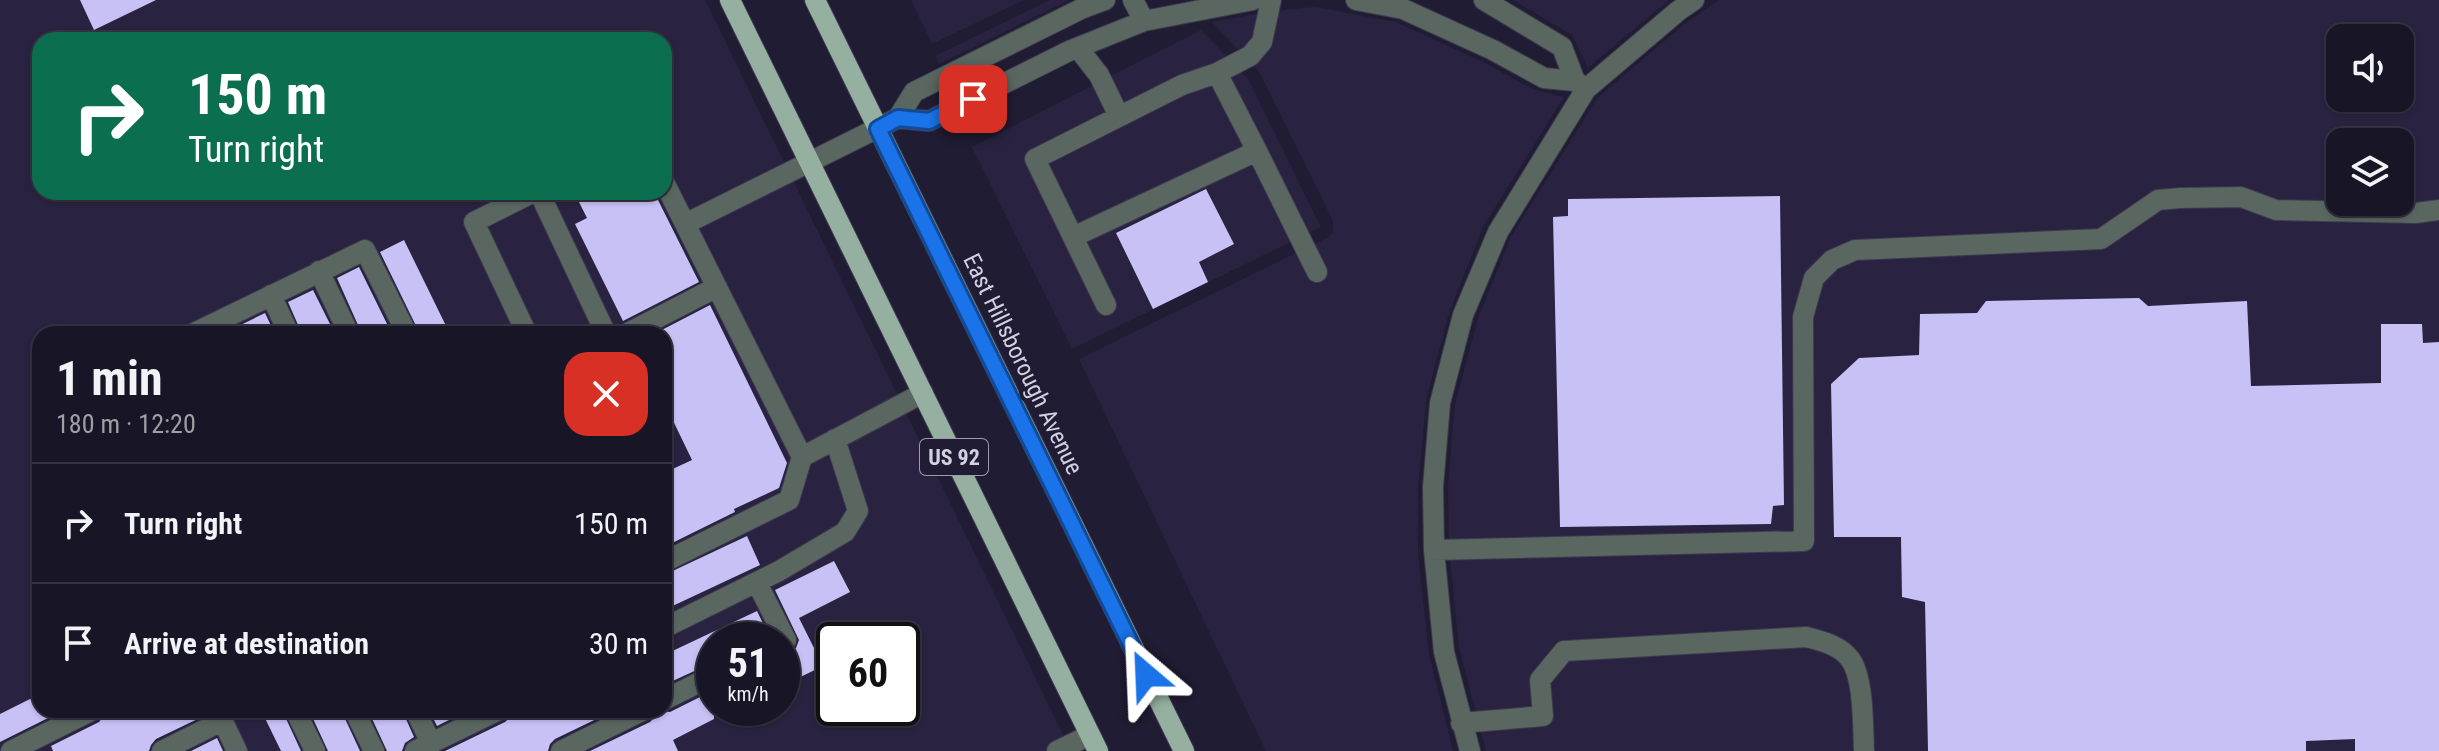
<!DOCTYPE html>
<meta charset="utf-8">
<style>
:root{--surface:#181526;--page:#252232;--text:#f1f3f6;--muted:#9f9fa7;--line:#363443}
body{margin:0;font-family:"Roboto Condensed",sans-serif;background:var(--page);color:var(--text);height:100vh;display:flex;flex-direction:column;font-size:30px;white-space:nowrap}
*{box-sizing:border-box;margin:0}
p{font-size:26px;color:var(--muted)}
.icon{flex:none;width:44px;height:44px;fill:none;stroke:currentColor;stroke-width:2;stroke-linecap:round;stroke-linejoin:round}
.map{position:relative;flex:1;overflow:hidden}
.details{position:absolute;left:32px;top:326px;width:640px;height:392px;display:flex;flex-direction:column;background:var(--surface);border-radius:24px;box-shadow:0 2px 6px #0004,0 0 0 2px var(--line)}
.details>*{flex:none}
.banner{position:absolute;left:32px;top:32px;width:640px;height:168px;border-radius:24px;box-shadow:0 2px 6px #0004,0 0 0 2px var(--line);background:#0b6e4f;color:#fff;overflow:hidden}
.controls{position:absolute;left:2326px;top:24px;display:grid;gap:16px}
.controls a{display:grid;place-items:center;width:88px;height:88px;border-radius:16px;background:var(--surface);box-shadow:0 2px 6px #0004,0 0 0 2px var(--line);font-size:40px}
.speed{position:absolute;left:696px;top:622px;display:flex;gap:16px;font-size:40px;font-weight:700;text-align:center}
.speed>*{display:grid;place-content:center;width:104px;height:104px;border-radius:50%;background:var(--surface);box-shadow:0 2px 6px #0004,0 0 0 2px var(--line);line-height:1}
.speed small{font-size:20px;font-weight:400}
.speed .limit{border:4px solid #111;border-radius:12px;background:#fff;color:#111}
.pin{position:absolute;display:grid;place-items:center;width:68px;height:68px;color:#fff;margin:-34px;border-radius:16px;box-shadow:0 4px 12px #0006}
.me{position:absolute;width:88px;margin:-44px;rotate:334deg;stroke-linejoin:round;filter:drop-shadow(0 0 6px #0008)}
.turn{display:flex;align-items:center;gap:28px;height:168px;padding:0 24px;font-size:36px}
.turn .icon{width:104px;height:104px;stroke-width:2.5}
.turn b{display:block;font-size:56px;line-height:68px}
.round{display:grid;place-items:center;flex:none;width:84px;height:84px;border-radius:24px;background:var(--page)}
.headline{display:flex;align-items:center;justify-content:space-between;height:136px;padding:0 24px}
h1{font-size:48px;font-weight:700;line-height:60px}
ul{padding:0;list-style:none}
li{display:flex;align-items:center;gap:24px;height:120px;padding:0 24px;border-top:2px solid var(--line)}
li div{flex:1}
li b{display:block;font-size:30px}
li em{font-style:normal}
.map>svg:first-child{display:block}
.built{fill:#292341;fill-rule:evenodd}
.building{fill:#c7c1f5}
.lines{fill:none;stroke-linecap:round;stroke-linejoin:round}
.minor-casing{stroke:#3d394f;stroke-width:22}
.major-casing{stroke:#3d394f;stroke-width:22}
.minor{stroke:#5a6760;stroke-width:20}
.major{stroke:#95b0a0;stroke-width:20}
.route-casing{stroke:#114b97;stroke-width:20}
.route{stroke:#1a73e8;stroke-width:14}
.labels{text-anchor:middle;stroke-width:8;stroke-linejoin:round;paint-order:stroke}
.shield{fill:#201c33;stroke:#9d9bad;stroke-width:2}
.shield-label{font-size:22px;font-weight:bold;fill:#d3d1e1}
.street-label{font-size:24px;fill:#d3d1e1;stroke:#201c33}
</style>
<div class="map">
<svg width="2439" height="751" viewBox="0 0 2439 751">
<rect width="100%" height="100%" fill="#201c33"/>
<path class="built" d="M 0,0 L 705,0 L 1071,751 L 0,751 ZM 40,40 L 664,40 L 664,192 L 40,192 ZM 40,334 L 664,334 L 664,710 L 40,710 ZM 714,640 L 782,640 L 782,708 L 714,708 ZM 834,640 L 902,640 L 902,708 L 834,708 Z
M 911,0 L 1024,0 L 932,44 Z
M 1050,0 L 1069,0 L 939,64 L 935,56 Z
M 1513,0 L 1669,0 L 1588,68 L 1572,35 Z
M 1719,0 L 2439,0 L 2439,751 L 1486,751 L 1459,648 L 1449,548 L 1448,486 L 1455,404 L 1478,318 L 1511,237 L 1598,97 L 1687,22 ZM 2340,38 L 2400,38 L 2400,98 L 2340,98 ZM 2340,142 L 2400,142 L 2400,202 L 2340,202 Z
M 1315,7 L 1396,22 L 1485,63 L 1535,90 L 1564,97 L 1483,227 L 1449,313 L 1426,401 L 1418,487 L 1418,553 L 1429,655 L 1453,751 L 1266,751 L 1079,359 L 1327,238 L 1333,232 L 1333,221 L 1260,73 L 1212,22 L 1272,11 Z
M 1201,30 L 1248,79 L 1321,227 L 1072,349 L 972,147 Z"/>
<path class="building" d="M 80,0 L 156,0 L 94,30 Z
M 1206,189 L 1234,244 L 1199,262 L 1208,282 L 1153,309 L 1116,233 Z
M 574,192 L 654,192 L 699,282 L 623,321 L 575,224 L 587,218 Z
M 1780,196 L 1784,505 L 1773,506 L 1771,524 L 1560,527 L 1553,217 L 1568,216 L 1568,199 Z
M 404,240 L 450,334 L 420,334 L 380,252 Z
M 359,267 L 392,334 L 362,334 L 337,278 Z
M 313,290 L 335,334 L 302,334 L 288,302 Z
M 2139,298 L 2148,306 L 2247,301 L 2251,386 L 2381,383 L 2381,324 L 2422,324 L 2423,343 L 2439,342 L 2439,751 L 2355,751 L 2355,739 L 2306,741 L 2306,751 L 1928,751 L 1925,602 L 1902,597 L 1901,537 L 1834,537 L 1831,384 L 1859,358 L 1919,355 L 1920,314 L 1977,313 L 1986,301 Z
M 710,305 L 787,463 L 779,488 L 734,509 L 735,512 L 664,547 L 664,473 L 692,460 L 664,402 L 664,334 L 654,334 Z
M 265,313 L 275,334 L 222,334 Z
M 747,536 L 760,565 L 664,610 L 664,575 Z
M 834,561 L 850,592 L 799,618 L 823,666 L 782,686 L 782,655 L 796,648 L 799,640 L 775,590 Z
M 757,611 L 770,638 L 769,640 L 714,640 L 714,662 L 664,685 L 664,655 Z
M 714,690 L 714,719 L 673,740 L 678,751 L 590,751 L 650,722 L 655,717 L 657,711 L 670,712 Z
M 40,694 L 40,710 L 64,710 L 0,742 L 0,714 Z
M 106,710 L 205,710 L 206,715 L 156,739 L 151,745 L 149,751 L 53,751 L 51,746 L 99,722 L 104,716 Z
M 261,710 L 282,710 L 301,751 L 281,751 Z
M 309,710 L 341,710 L 360,751 L 328,751 Z
M 368,710 L 402,710 L 414,737 L 405,743 L 402,751 L 387,751 Z
M 429,710 L 469,710 L 437,726 Z
M 512,710 L 615,710 L 555,739 L 550,744 L 548,751 L 445,751 L 505,722 L 510,717 Z
M 217,738 L 223,751 L 191,751 Z"/>
<g class="lines">
<defs>
<path id="minor" d="M 1133,0 L 1144,21
M 1356,0 L 1403,9 L 1493,50 L 1544,78 L 1575,81 L 1586,89
M 1484,0 L 1562,47 L 1575,81
M 1078,48 L 1099,75 L 1119,116
M 898,118 L 929,121 L 1069,51 L 1144,21 L 1253,0
M 1257,151 L 1317,272
M 664,182 L 802,457 L 923,393
M 539,192 L 606,334
M 685,224 L 898,118 L 914,92 L 1081,9 L 1105,0
M 1073,237 L 1257,151 L 1217,73
M 319,271 L 349,334
M 271,295 L 289,334
M 1106,305 L 1035,159 L 1182,85 L 1217,73 L 1250,56 L 1262,42 L 1271,0
M 192,334 L 365,250 L 407,334
M 527,334 L 474,222 L 534,192
M 626,334 L 717,287
M 1434,550 L 1804,541 L 1803,317 L 1814,278 L 1832,260 L 1855,250 L 2101,239 L 2158,200 L 2180,198 L 2241,197 L 2276,210 L 2416,213 L 2439,210
M 664,562 L 789,500 L 802,457
M 757,583 L 786,640 L 782,642
M 664,628 L 779,571 L 845,532 L 858,511 L 835,439
M 664,700 L 714,675
M 295,710 L 315,751
M 354,710 L 374,751
M 415,710 L 431,743
M 218,711 L 237,751
M 1461,723 L 1543,716 L 1540,680 L 1564,651 L 1806,637 C 1821,641 1840,645 1850,659 C 1864,677 1863,728 1864,751
M 11,751 L 93,710
M 162,751 L 222,721
M 415,751 L 499,710
M 561,751 L 644,710
M 1057,751 L 1090,735
M 1470,751 L 1444,652 L 1434,550 L 1433,487 L 1440,403 L 1463,315 L 1498,232 L 1586,89 L 1678,11 L 1694,0"/>
<path id="major" d="M 730,0 L 1098,751
M 815,0 L 1184,751"/>
</defs>
<use href="#minor" class="minor-casing"/>
<use href="#major" class="major-casing"/>
<use href="#minor" class="minor"/>
<use href="#major" class="major"/>
</g>
<g class="lines">
<defs>
<path id="route" d="M 973,99 L 929,121 L 898,118 L 878,129 L 1146,675"/>
</defs>
<use href="#route" class="route-casing"/>
<use href="#route" class="route"/>
</g>
<g class="labels">
<rect class="shield" x="920" y="439" width="68" height="36" rx="6"/>
<g class="shield-label">
<text x="954" y="465">US 92</text>
</g>
<g class="street-label">
<text transform="translate(1023 364) rotate(64)" y="8">East Hillsborough Avenue</text>
</g>
</g>
</svg>
<div class="controls">
<a><svg class="icon" aria-label="sound" viewBox="0 0 24 24"><path d="M4 9h4l5-4v14l-5-4H4zM17 9q2 3 0 6"/></svg></a>
<a><svg class="icon" aria-label="layers" viewBox="0 0 24 24"><path d="M12 4l9 5-9 5-9-5zM3 14l9 5 9-5"/></svg></a>
</div>
<div class="speed"><div>51<small>km/h</small></div><div class="limit">60</div></div>
<div class="pin" style="left:973px;top:99px;background:#d93025"><svg class="icon" aria-label="arrive" viewBox="0 0 24 24"><path d="M6 21V4h12l-3 4 3 4H6"/></svg></div>
<svg class="me" style="left:1146px;top:675px" viewBox="-20 -20 40 40"><path d="M0-17L14 15 0 8-14 15z" fill="#1a73e8" stroke="#fff" stroke-width="4"/></svg>
<div class="banner">
<div class="turn"><svg class="icon" aria-label="right" viewBox="0 0 24 24"><path d="M7 20v-9h11M14 6l5 5-5 5"/></svg><div><b>150 m</b>Turn right</div></div>
</div>
<section class="details">
<div class="headline"><div><h1>1 min</h1><p>180 m · 12:20</p></div><a class="round" style="background:#d93025;color:#fff"><svg class="icon" aria-label="close" viewBox="0 0 24 24"><path d="M6 6l12 12M18 6L6 18"/></svg></a></div>
<ul>
<li><svg class="icon" aria-label="right" viewBox="0 0 24 24"><path d="M7 20v-9h11M14 6l5 5-5 5"/></svg><div><b>Turn right</b></div><em>150 m</em></li>
<li><svg class="icon" aria-label="arrive" viewBox="0 0 24 24"><path d="M6 21V4h12l-3 4 3 4H6"/></svg><div><b>Arrive at destination</b></div><em>30 m</em></li>
</ul>
</section>
</div>
